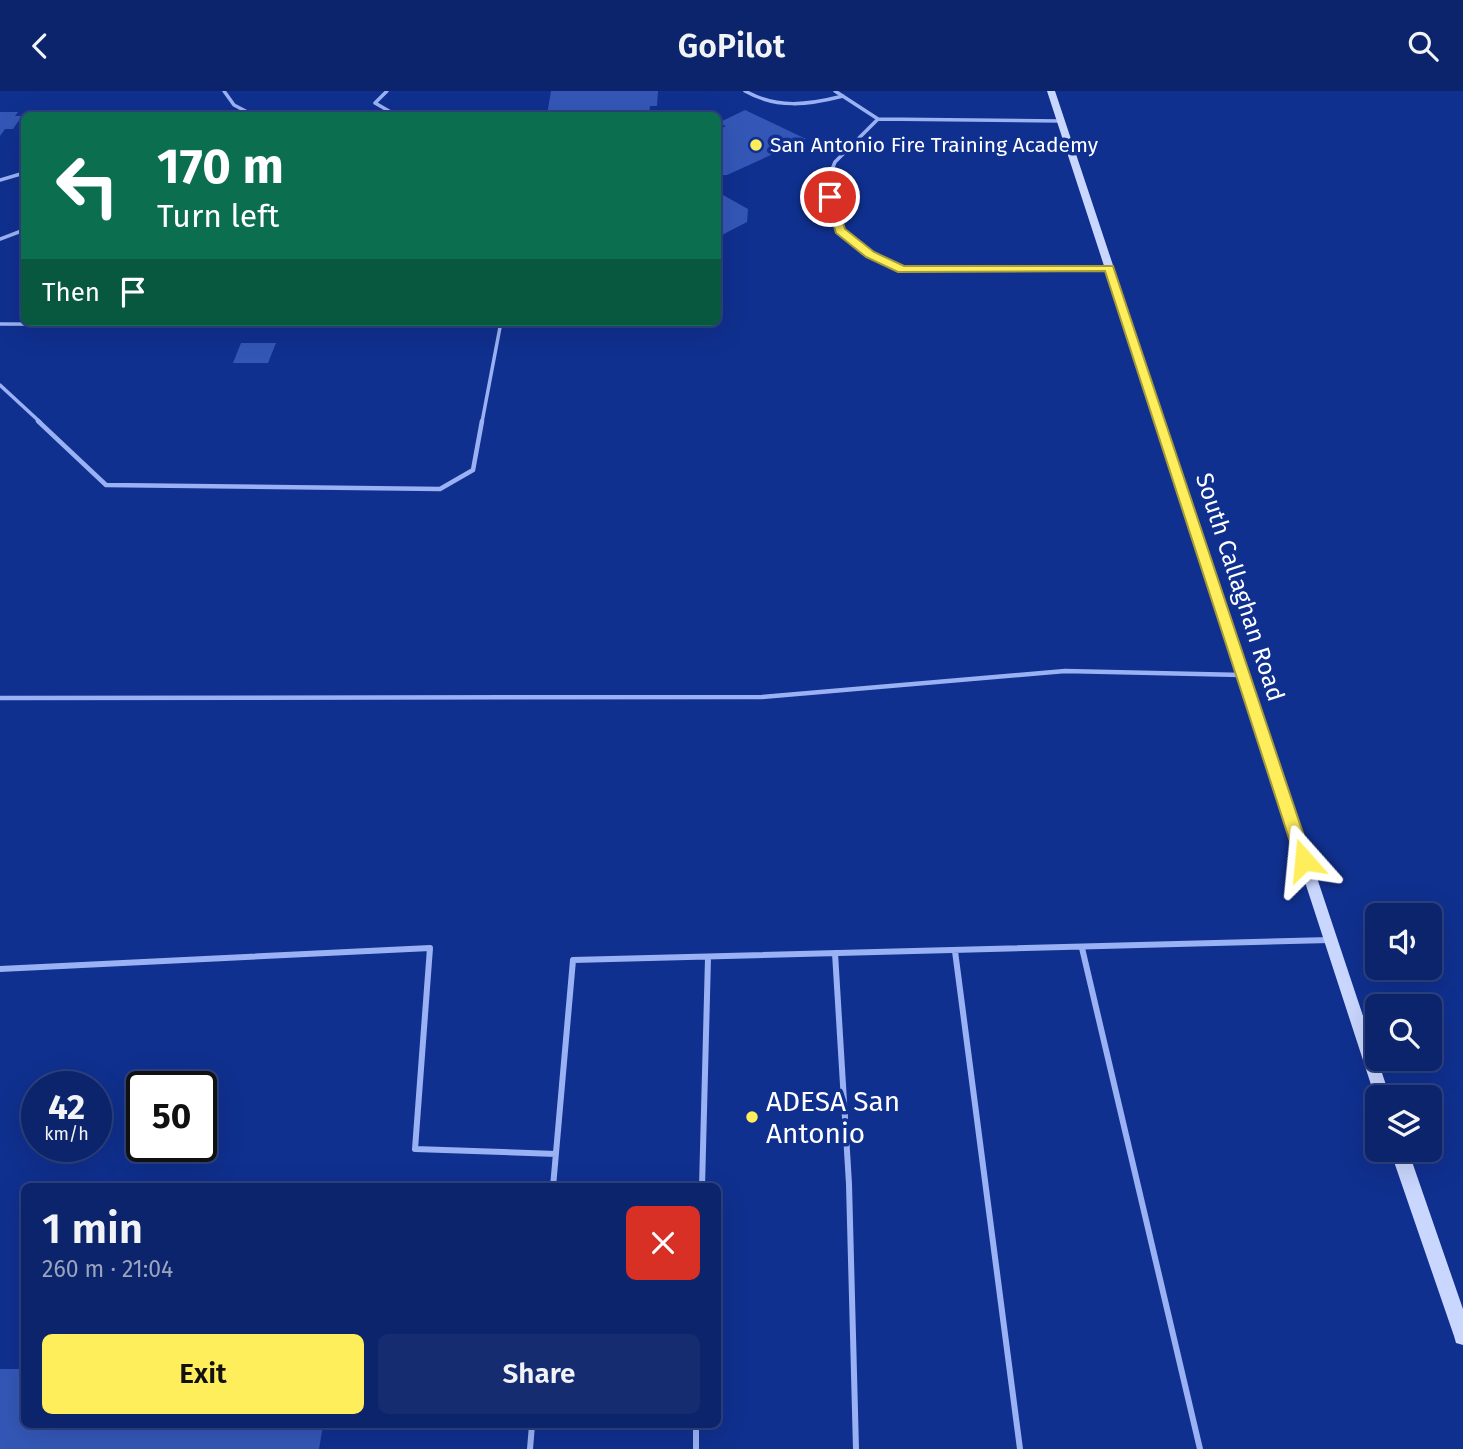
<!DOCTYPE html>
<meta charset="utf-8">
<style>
:root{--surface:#0c246b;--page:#152c71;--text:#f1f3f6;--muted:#9aa4c1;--line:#2c417e;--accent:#ffee5b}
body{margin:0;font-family:"Fira Sans",sans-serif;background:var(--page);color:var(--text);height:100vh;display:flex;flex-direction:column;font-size:26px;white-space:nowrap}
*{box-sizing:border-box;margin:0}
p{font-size:23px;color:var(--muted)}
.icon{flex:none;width:38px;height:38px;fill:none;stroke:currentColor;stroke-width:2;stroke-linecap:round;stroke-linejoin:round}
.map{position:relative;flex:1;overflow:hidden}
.drawer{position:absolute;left:21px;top:1092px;width:700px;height:245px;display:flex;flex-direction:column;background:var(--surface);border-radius:10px;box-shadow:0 7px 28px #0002,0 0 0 2px var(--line)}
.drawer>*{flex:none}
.guide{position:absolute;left:21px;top:21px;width:700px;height:214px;border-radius:10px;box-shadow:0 7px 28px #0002,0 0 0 2px var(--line);background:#0b6e4f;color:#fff;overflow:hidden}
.buttons{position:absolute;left:1365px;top:812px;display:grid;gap:14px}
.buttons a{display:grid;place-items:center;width:77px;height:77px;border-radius:10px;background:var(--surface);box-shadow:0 7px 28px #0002,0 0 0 2px var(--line);font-size:35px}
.speed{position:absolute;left:21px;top:980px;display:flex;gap:14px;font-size:35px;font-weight:700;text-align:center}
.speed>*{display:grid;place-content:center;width:91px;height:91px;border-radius:50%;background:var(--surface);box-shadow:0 7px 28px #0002,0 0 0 2px var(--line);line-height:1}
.speed small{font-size:18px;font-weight:400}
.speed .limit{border:4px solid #111;border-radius:10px;background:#fff;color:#111}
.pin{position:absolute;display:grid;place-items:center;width:60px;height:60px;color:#fff;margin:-30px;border:4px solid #fff;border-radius:50%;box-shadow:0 2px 7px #0007}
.me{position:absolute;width:77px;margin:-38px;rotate:342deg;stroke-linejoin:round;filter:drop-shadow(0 0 5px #0008)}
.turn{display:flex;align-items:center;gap:24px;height:147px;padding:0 21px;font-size:32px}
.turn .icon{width:91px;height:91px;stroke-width:2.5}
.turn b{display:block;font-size:49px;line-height:60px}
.then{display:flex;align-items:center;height:66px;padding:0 21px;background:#0003;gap:14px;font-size:26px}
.round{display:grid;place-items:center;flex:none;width:74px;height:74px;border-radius:10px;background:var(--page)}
.overview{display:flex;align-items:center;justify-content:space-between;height:119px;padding:0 21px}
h1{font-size:42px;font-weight:600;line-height:52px}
.action{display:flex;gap:14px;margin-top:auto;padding:14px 21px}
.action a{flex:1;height:80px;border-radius:10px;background:var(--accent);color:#111;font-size:28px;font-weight:600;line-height:80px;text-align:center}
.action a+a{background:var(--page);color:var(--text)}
header{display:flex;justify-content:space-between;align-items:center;height:91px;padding:0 21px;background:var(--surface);font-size:32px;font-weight:600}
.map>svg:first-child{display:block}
.building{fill:#3457b7}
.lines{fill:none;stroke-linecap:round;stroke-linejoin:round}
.lane-far2{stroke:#9ab2f3;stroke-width:3.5}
.lane-far1{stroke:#9ab2f3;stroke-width:4.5}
.lane{stroke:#9ab2f3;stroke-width:6}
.secondary{fill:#c9d6fd;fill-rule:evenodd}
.route{fill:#ffee5b;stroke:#a69b3b;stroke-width:2}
.poi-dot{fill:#ffee5b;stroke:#10308f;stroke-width:2.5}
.labels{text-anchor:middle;stroke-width:7;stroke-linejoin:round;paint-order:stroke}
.far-poi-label{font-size:21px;fill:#fff;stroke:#10308f;text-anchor:start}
.street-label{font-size:24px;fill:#fff;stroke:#10308f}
.near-poi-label{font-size:28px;fill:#fff;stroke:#10308f;text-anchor:start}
</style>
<header><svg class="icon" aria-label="back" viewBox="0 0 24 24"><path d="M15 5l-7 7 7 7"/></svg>GoPilot<svg class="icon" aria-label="search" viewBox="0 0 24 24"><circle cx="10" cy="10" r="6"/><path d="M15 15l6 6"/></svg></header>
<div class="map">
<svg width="1463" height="1358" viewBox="0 0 1463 1358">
<rect width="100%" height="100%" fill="#10308f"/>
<path class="building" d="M 551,0 L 658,0 L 657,15 L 650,15 L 649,24 L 547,24 Z
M 745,19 L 806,48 L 727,84 L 718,84 L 718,39 L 726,35 L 718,32 Z
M 0,21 L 18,21 L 15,25 L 22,25 L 13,38 L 5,38 L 0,45 Z
M 718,104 L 723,104 L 748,118 L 747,131 L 720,145 L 718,145 Z
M 241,252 L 276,252 L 268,272 L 233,272 Z
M 0,1278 L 24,1278 L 24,1334 L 323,1334 L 319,1358 L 0,1358 Z"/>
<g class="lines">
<path class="lane-far2" d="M 224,0 L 234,14 L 253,24
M 387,0 L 375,12 L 396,24
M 745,0 C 777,18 808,14 843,5
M 835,0 L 878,28 L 1061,30
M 878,28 L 835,71 L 826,93 L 840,140 L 870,164 L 902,179 L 1109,177
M 0,89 L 24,82
M 0,148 L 24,139
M 0,233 L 500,235
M 0,294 L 40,331
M 482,331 L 501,231"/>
<path class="lane-far1" d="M 38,330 L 106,394 L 440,398 L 473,379 L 482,330
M 0,607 L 762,606 L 1065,580 L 1242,584"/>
<path class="lane" d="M 1082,857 L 1200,1358
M 955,860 L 1020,1358
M 835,862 L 849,1093 L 856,1358
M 0,878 L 430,857 L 415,1058 L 556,1063
M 553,1096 L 573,869 L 1330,849
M 702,1096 L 708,867
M 696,1334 L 696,1358
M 530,1358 L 532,1334"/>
<path class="secondary" d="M 1047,0 L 1055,0 L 1390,1006 L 1377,1006 L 1377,1012 Z
M 1390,1059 L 1408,1059 L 1463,1218 L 1463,1254 L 1456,1252 L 1454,1245 Z"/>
</g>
<path class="route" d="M 830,103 L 835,106 L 845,138 L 874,161 L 904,175 L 1113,175 L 1312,769 L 1310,774 L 1298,774 L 1296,769 L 1105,180 L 898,181 L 866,166 L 836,142 L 825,106 Z"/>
<g class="poi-dot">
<circle cx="756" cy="54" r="7"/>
<circle cx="752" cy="1026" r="7"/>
</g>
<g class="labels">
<g class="far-poi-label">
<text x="770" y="61">San Antonio Fire Training Academy</text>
</g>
<g class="street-label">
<text transform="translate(1240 496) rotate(72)" y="8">South Callaghan Road</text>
</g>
<g class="near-poi-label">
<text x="766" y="1020">ADESA San<tspan x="766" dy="32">Antonio</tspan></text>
</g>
</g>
</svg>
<div class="buttons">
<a><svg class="icon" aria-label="sound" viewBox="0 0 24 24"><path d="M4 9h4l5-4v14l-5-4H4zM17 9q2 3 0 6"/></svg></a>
<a><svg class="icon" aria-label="search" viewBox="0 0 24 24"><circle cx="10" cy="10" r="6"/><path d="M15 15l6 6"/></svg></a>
<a><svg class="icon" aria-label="layers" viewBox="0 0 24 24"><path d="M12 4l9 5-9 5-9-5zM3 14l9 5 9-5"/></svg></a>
</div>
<div class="speed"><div>42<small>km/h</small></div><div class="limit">50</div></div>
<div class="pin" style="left:830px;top:106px;background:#d93025"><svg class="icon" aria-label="arrive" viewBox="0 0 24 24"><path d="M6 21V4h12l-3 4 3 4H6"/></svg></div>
<svg class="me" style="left:1304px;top:769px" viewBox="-20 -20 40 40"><path d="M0-17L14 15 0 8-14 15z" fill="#ffee5b" stroke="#fff" stroke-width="4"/></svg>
<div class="guide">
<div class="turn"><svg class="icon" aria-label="left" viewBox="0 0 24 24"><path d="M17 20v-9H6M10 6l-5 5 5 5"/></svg><div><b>170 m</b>Turn left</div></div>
<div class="then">Then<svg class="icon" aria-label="arrive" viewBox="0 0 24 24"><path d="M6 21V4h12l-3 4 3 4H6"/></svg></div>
</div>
<section class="drawer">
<div class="overview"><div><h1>1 min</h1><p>260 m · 21:04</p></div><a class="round" style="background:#d93025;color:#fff"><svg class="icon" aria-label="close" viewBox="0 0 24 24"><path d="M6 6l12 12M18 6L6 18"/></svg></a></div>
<div class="action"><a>Exit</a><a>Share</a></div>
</section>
</div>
